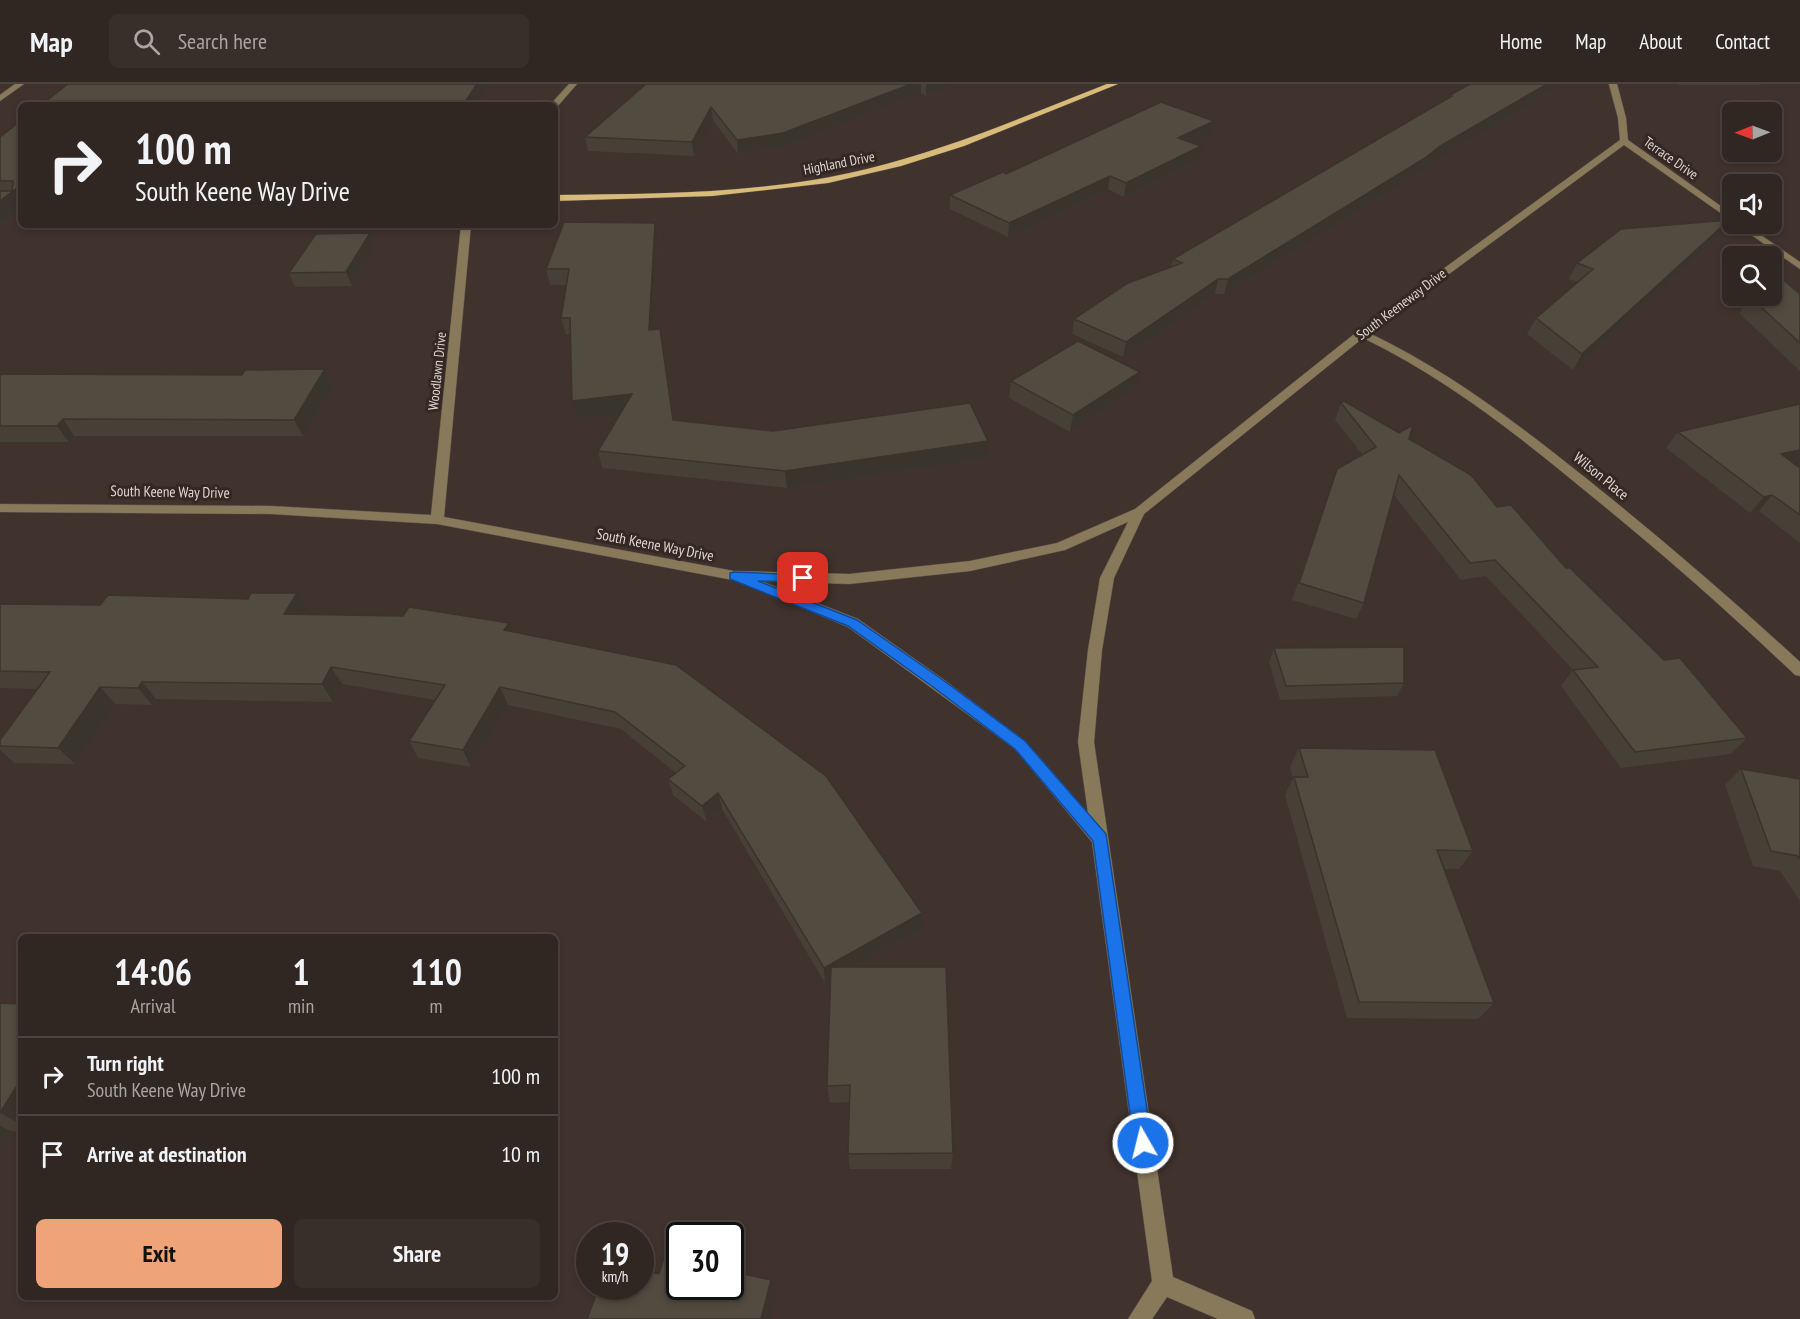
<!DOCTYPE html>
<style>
:root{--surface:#302622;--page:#382e2a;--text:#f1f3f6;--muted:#a8a5a5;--line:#4b4340;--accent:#efa378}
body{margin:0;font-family:"PT Sans Narrow",sans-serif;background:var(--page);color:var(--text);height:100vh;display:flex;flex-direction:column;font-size:22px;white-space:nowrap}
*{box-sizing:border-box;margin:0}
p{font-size:20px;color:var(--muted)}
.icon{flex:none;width:33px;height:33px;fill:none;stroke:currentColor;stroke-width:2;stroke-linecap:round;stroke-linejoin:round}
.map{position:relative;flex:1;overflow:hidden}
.sheet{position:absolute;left:18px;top:850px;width:540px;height:366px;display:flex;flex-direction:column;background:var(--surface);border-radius:9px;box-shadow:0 3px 9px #0003,0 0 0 2px var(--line)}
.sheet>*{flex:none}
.top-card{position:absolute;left:18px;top:18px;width:540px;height:126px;border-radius:9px;box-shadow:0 3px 9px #0003,0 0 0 2px var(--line);background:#302622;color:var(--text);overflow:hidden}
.needle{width:39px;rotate:269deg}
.controls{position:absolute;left:1722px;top:18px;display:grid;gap:12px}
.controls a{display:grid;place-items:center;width:60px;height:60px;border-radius:9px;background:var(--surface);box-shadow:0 3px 9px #0003,0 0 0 2px var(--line);font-size:30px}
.speed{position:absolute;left:576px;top:1138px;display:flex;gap:12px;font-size:30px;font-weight:700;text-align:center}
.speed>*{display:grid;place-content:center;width:78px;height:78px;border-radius:50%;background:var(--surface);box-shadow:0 3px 9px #0003,0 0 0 2px var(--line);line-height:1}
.speed small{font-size:15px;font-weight:400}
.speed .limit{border:3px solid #111;border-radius:9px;background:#fff;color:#111}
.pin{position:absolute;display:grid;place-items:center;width:51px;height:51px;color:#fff;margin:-26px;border-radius:12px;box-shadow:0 3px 9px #0006}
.me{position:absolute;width:66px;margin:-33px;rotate:352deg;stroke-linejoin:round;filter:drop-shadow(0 0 4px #0008)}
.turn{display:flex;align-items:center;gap:21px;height:126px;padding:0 18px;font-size:27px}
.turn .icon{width:78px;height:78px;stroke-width:2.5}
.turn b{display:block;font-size:42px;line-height:51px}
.eta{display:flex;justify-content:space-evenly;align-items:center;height:102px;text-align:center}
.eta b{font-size:36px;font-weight:800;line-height:42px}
.primary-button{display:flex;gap:12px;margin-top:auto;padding:12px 18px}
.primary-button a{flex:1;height:69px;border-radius:9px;background:var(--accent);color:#111;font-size:24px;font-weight:800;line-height:69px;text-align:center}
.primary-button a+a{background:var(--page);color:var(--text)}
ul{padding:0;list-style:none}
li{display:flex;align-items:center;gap:18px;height:78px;padding:0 18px;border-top:2px solid var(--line)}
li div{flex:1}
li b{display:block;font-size:22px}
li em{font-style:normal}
header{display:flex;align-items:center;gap:36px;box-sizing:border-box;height:84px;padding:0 30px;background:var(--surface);border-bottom:2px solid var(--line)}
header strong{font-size:28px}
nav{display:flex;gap:33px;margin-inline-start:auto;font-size:21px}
.search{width:420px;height:54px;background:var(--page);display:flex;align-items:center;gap:15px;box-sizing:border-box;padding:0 21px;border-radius:9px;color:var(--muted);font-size:22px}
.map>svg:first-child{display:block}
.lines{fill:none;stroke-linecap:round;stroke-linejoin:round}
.minor-casing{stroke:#5d504b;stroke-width:1}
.major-casing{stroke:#5d504b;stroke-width:1}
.minor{fill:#87795a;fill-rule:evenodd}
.major{fill:#d9bb79;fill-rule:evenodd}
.wall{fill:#474036}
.shaded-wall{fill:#39342c}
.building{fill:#524b3f;stroke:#39342c;stroke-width:1.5}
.route{fill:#1a73e8;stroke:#114b97;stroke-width:1.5}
.labels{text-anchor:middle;stroke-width:6;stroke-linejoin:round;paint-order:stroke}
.far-street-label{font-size:14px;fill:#dfd6d3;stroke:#352823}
.street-label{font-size:15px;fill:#dfd6d3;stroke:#352823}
</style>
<header>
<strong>Map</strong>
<div class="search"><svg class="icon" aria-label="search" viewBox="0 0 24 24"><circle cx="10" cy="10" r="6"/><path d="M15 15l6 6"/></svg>Search here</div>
<nav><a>Home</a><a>Map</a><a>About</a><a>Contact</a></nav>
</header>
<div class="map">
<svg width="1800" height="1235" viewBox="0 0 1800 1235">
<rect width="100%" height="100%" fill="#40322d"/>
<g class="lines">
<defs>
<path id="minor" d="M 15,0 L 24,0 L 0,17 L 0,11 Z
M 569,0 L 577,0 L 557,23 L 550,21 Z
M 1609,0 L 1617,0 L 1626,34 L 1628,56 L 1732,130 L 1732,137 L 1624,61 L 1369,249 C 1451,288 1522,343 1592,399 C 1664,457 1733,516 1800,578 L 1800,592 L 1795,591 C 1727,526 1656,464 1583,405 C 1514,348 1444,293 1363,254 L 1144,430 L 1114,494 L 1102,566 L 1094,658 L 1173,1193 L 1252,1227 L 1255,1235 L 1218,1235 L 1167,1213 L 1152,1235 L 1128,1235 L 1152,1197 L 1092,758 L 1015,665 L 848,543 L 738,497 L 437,440 L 271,430 L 0,428 L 0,420 L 271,422 L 431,431 L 461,141 L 471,141 L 444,433 L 734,487 L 849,490 L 970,477 L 1057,459 L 1135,425 L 1358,247 L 1620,56 L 1618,34 ZM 1128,438 L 1100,494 L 1088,566 L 1078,658 L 1088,729 L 1025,657 L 943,595 L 858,535 L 761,497 L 849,500 L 970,487 L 1065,466 Z
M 1736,140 L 1745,140 L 1800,178 L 1800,185 Z"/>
<path id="major" d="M 1107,0 L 1118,0 L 964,62 L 901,82 L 828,99 L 712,112 L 555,117 L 555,111 C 659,110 765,110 867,85 C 950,65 1028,31 1107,0 Z"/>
</defs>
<use href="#minor" class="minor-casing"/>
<use href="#major" class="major-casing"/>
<use href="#minor" class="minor"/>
<use href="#major" class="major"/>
</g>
<path class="wall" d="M 68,0 L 489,0 L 476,21 L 41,21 Z
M 646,0 L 957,0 L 926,12 L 921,9 L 784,63 L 738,70 L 713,36 L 694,72 L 588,67 L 585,53 Z
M 1470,0 L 1557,0 L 1555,5 L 1435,76 L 1420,88 L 1224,210 L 1215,210 L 1123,273 L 1072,250 L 1074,235 L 1171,183 L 1173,175 L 1449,14 L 1450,11 Z
M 1677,0 L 1761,0 L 1760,1 L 1679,1 Z
M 1214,37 L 1211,50 L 1192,59 L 1198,76 L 1124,113 L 1108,105 L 1008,153 L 950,125 L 950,111 L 1006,90 Z
M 0,53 L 21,123 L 0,140 Z
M 1729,136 L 1719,152 L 1573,286 L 1527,250 L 1536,234 L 1578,198 L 1569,195 L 1577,179 Z
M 370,149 L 375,163 L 352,202 L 295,203 L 289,189 Z
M 657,155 L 653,246 L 663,261 L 674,336 L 987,374 L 787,404 L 602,384 L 598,367 L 621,328 L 577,334 L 572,317 L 570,250 L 566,251 L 561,234 L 566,201 L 550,201 L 546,185 Z
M 1800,210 L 1800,287 L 1739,229 L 1751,212 Z
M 325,285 L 333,301 L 303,352 L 74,352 L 69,358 L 0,358 L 0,290 L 242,291 Z
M 1011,297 L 1136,304 L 1070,348 L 1009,314 Z
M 1341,319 L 1409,355 L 1497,423 L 1566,484 L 1747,654 L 1731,670 L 1621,684 L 1561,602 L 1573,586 L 1486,492 L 1461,496 L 1394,411 L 1364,519 L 1356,535 L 1292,516 L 1337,385 L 1362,370 L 1335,336 Z
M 1800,320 L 1800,379 L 1795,380 L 1800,384 L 1800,459 L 1759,427 L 1750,429 L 1666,364 L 1678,348 Z
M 0,520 L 307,527 L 305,531 L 513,548 L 922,844 L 853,883 L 953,1069 L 951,1085 L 850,1085 L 848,1070 L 849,1018 L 830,1019 L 827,1002 L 831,896 L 825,899 L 722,725 L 707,738 L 673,711 L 668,695 L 676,689 L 621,645 L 508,621 L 471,683 L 418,674 L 409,657 L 435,616 L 342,600 L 333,618 L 156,615 L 152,621 L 115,620 L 75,680 L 14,679 L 0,666 L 0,656 L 38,605 L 0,604 Z
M 1274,564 L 1404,599 L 1397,612 L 1280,616 L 1269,578 Z
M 1299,664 L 1473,767 L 1459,785 L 1444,785 L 1494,919 L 1478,935 L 1347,934 L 1285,711 L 1293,694 L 1290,683 Z
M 1741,685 L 1800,695 L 1800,817 L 1780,787 L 1753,782 L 1725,701 Z
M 0,919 L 21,920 L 21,1048 L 11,1047 L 0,1065 Z"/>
<path class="shaded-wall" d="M 477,0 L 489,0 L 476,21 L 463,21 Z
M 911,0 L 921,0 L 921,9 L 784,63 L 738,70 L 737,56 Z
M 926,0 L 957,0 L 926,12 Z
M 1547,0 L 1557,0 L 1555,5 L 1435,76 L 1420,88 L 1224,210 L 1228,195 L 1440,62 Z
M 711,23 L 713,36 L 694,72 L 692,58 Z
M 1214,37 L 1211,50 L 1176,67 L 1178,54 Z
M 1201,62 L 1198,76 L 1124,113 L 1126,99 Z
M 1110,92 L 1108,105 L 1008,153 L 1009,139 Z
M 21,101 L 21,123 L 0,140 L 0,117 Z
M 1729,136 L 1719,152 L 1573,286 L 1582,270 Z
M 655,139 L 657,155 L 652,262 L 649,246 Z
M 370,149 L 375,163 L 352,202 L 346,188 Z
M 1218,195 L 1215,210 L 1123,273 L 1126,258 Z
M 660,245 L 663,261 L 676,353 L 673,336 Z
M 325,285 L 333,301 L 303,352 L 294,336 Z
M 1140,288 L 1136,304 L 1070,348 L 1073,331 Z
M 632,310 L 636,327 L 577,334 L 572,317 Z
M 63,335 L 74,352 L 69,358 L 57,342 Z
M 988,357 L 987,374 L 787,404 L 785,387 Z
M 1800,366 L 1800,379 L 1768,387 L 1781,370 Z
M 1772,411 L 1759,427 L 1750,429 L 1764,413 Z
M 297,509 L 307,527 L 296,548 L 284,530 Z
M 509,539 L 516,557 L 504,546 Z
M 331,583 L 342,600 L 333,618 L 322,600 Z
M 142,598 L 156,615 L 152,621 L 138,604 Z
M 100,603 L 115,620 L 75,680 L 58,664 Z
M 500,603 L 508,621 L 471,683 L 463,666 Z
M 718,709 L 722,725 L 707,738 L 702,722 Z
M 922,829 L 922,844 L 825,899 L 824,884 Z
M 21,995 L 21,1040 L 0,1029 Z
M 0,1042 L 11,1047 L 0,1065 Z
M 771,1196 L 776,1208 L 769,1235 L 761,1235 Z"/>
<path class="building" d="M 68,0 L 477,0 L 463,21 L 388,21 L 391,17 L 229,18 L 226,21 L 41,21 Z
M 646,0 L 911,0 L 783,49 L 737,56 L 711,23 L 692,58 L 585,53 Z
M 1470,0 L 1547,0 L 1440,62 L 1425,74 L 1228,195 L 1218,195 L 1126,258 L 1074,235 L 1128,199 L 1182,179 L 1173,175 L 1452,12 L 1450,11 Z
M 1161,18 L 1214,37 L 1178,54 L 1201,62 L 1126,99 L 1110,92 L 1009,139 L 950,111 L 1003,88 L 1006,90 Z
M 21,37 L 21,101 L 0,117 L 0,107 L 12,107 L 13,97 L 0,97 L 0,53 Z
M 1729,136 L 1582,270 L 1536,234 L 1593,185 L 1577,179 L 1621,145 Z
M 564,138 L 655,139 L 649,246 L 660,245 L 673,336 L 773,347 L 970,319 L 988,357 L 785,387 L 598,367 L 632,310 L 572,317 L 570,234 L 561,234 L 569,185 L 546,185 Z
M 370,149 L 346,188 L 289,189 L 316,150 Z
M 1773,187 L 1800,210 L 1800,259 L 1750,213 L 1751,212 L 1772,212 L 1772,189 Z
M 1078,257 L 1140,288 L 1073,331 L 1011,297 Z
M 325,285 L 294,336 L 63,335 L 57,342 L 0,342 L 0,290 L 242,291 L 245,286 Z
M 1344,317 L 1399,349 L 1413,341 L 1409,355 L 1471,391 L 1497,423 L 1511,421 L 1566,484 L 1570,484 L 1664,576 L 1680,574 L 1747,654 L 1635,668 L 1573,586 L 1598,583 L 1495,476 L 1470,479 L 1399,391 L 1364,519 L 1299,499 L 1337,385 L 1376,363 L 1341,319 Z
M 1800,320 L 1800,366 L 1781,370 L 1800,384 L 1800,431 L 1772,411 L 1764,413 L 1678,348 Z
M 251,509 L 297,509 L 284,530 L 403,532 L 409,523 L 509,539 L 504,546 L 676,581 L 826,692 L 922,829 L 824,884 L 718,709 L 702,722 L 668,695 L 685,682 L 615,628 L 500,603 L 463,666 L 409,657 L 445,601 L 331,583 L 322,600 L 142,598 L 138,604 L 100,603 L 58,664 L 0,662 L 0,656 L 50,588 L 0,587 L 0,520 L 100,521 L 108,511 L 248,515 Z
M 1404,563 L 1404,599 L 1286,602 L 1274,564 Z
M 1299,664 L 1435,666 L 1473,767 L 1437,766 L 1494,919 L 1359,918 L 1294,693 L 1308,693 Z
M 1741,685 L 1800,695 L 1800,775 L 1798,772 L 1771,767 Z
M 831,883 L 946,883 L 953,1069 L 848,1070 L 850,1001 L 827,1002 Z
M 0,919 L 21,920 L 21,933 L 18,938 L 21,938 L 21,995 L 0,1029 Z
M 665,1171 L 680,1175 L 680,1203 L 730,1203 L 730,1187 L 771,1196 L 761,1235 L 587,1235 L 599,1203 L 640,1203 L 640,1186 L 659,1190 Z"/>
<path class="route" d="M 734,488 L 807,491 L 807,497 L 803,498 L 758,497 L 857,536 L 943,596 L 1025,657 L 1106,750 L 1152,1059 L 1150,1066 L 1143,1069 L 1137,1066 L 1134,1059 L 1093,757 L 1015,665 L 933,603 L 848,542 L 730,495 L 730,489 Z"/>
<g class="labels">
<g class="far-street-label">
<text transform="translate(1671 74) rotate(35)" y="5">Terrace Drive</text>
<text transform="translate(839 79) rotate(-11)" y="5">Highland Drive</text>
<text transform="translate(1401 220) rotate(-37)" y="5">South Keeneway Drive</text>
<text transform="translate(437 287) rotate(-84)" y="5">Woodlawn Drive</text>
</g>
<g class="street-label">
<text transform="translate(1601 392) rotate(39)" y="5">Wilson Place</text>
<text transform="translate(170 408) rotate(1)" y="5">South Keene Way Drive</text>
<text transform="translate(655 461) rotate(11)" y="5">South Keene Way Drive</text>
</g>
</g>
</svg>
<div class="controls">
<a><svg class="needle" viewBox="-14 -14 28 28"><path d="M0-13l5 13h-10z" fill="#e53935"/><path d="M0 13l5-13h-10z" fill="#a8a5a5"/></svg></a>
<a><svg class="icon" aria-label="sound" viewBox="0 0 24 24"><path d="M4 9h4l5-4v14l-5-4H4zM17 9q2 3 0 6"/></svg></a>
<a><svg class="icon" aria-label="search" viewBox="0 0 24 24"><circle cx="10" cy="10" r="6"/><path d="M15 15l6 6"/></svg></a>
</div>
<div class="speed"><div>19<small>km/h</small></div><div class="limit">30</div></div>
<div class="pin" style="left:803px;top:494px;background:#d93025"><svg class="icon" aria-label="arrive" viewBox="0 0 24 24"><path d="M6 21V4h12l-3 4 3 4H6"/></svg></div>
<svg class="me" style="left:1143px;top:1059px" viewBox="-20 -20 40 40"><circle r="17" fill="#1a73e8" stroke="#fff" stroke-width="3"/><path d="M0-11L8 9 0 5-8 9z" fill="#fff"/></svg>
<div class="top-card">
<div class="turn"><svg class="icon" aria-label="right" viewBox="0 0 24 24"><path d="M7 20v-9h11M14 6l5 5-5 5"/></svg><div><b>100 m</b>South Keene Way Drive</div></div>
</div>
<section class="sheet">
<div class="eta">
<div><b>14:06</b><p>Arrival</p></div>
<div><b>1</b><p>min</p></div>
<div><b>110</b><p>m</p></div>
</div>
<ul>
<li><svg class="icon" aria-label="right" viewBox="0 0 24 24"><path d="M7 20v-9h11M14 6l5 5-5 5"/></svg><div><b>Turn right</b><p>South Keene Way Drive</p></div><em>100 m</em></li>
<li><svg class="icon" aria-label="arrive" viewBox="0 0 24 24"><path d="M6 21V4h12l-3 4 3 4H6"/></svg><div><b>Arrive at destination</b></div><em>10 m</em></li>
</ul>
<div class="primary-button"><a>Exit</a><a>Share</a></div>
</section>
</div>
